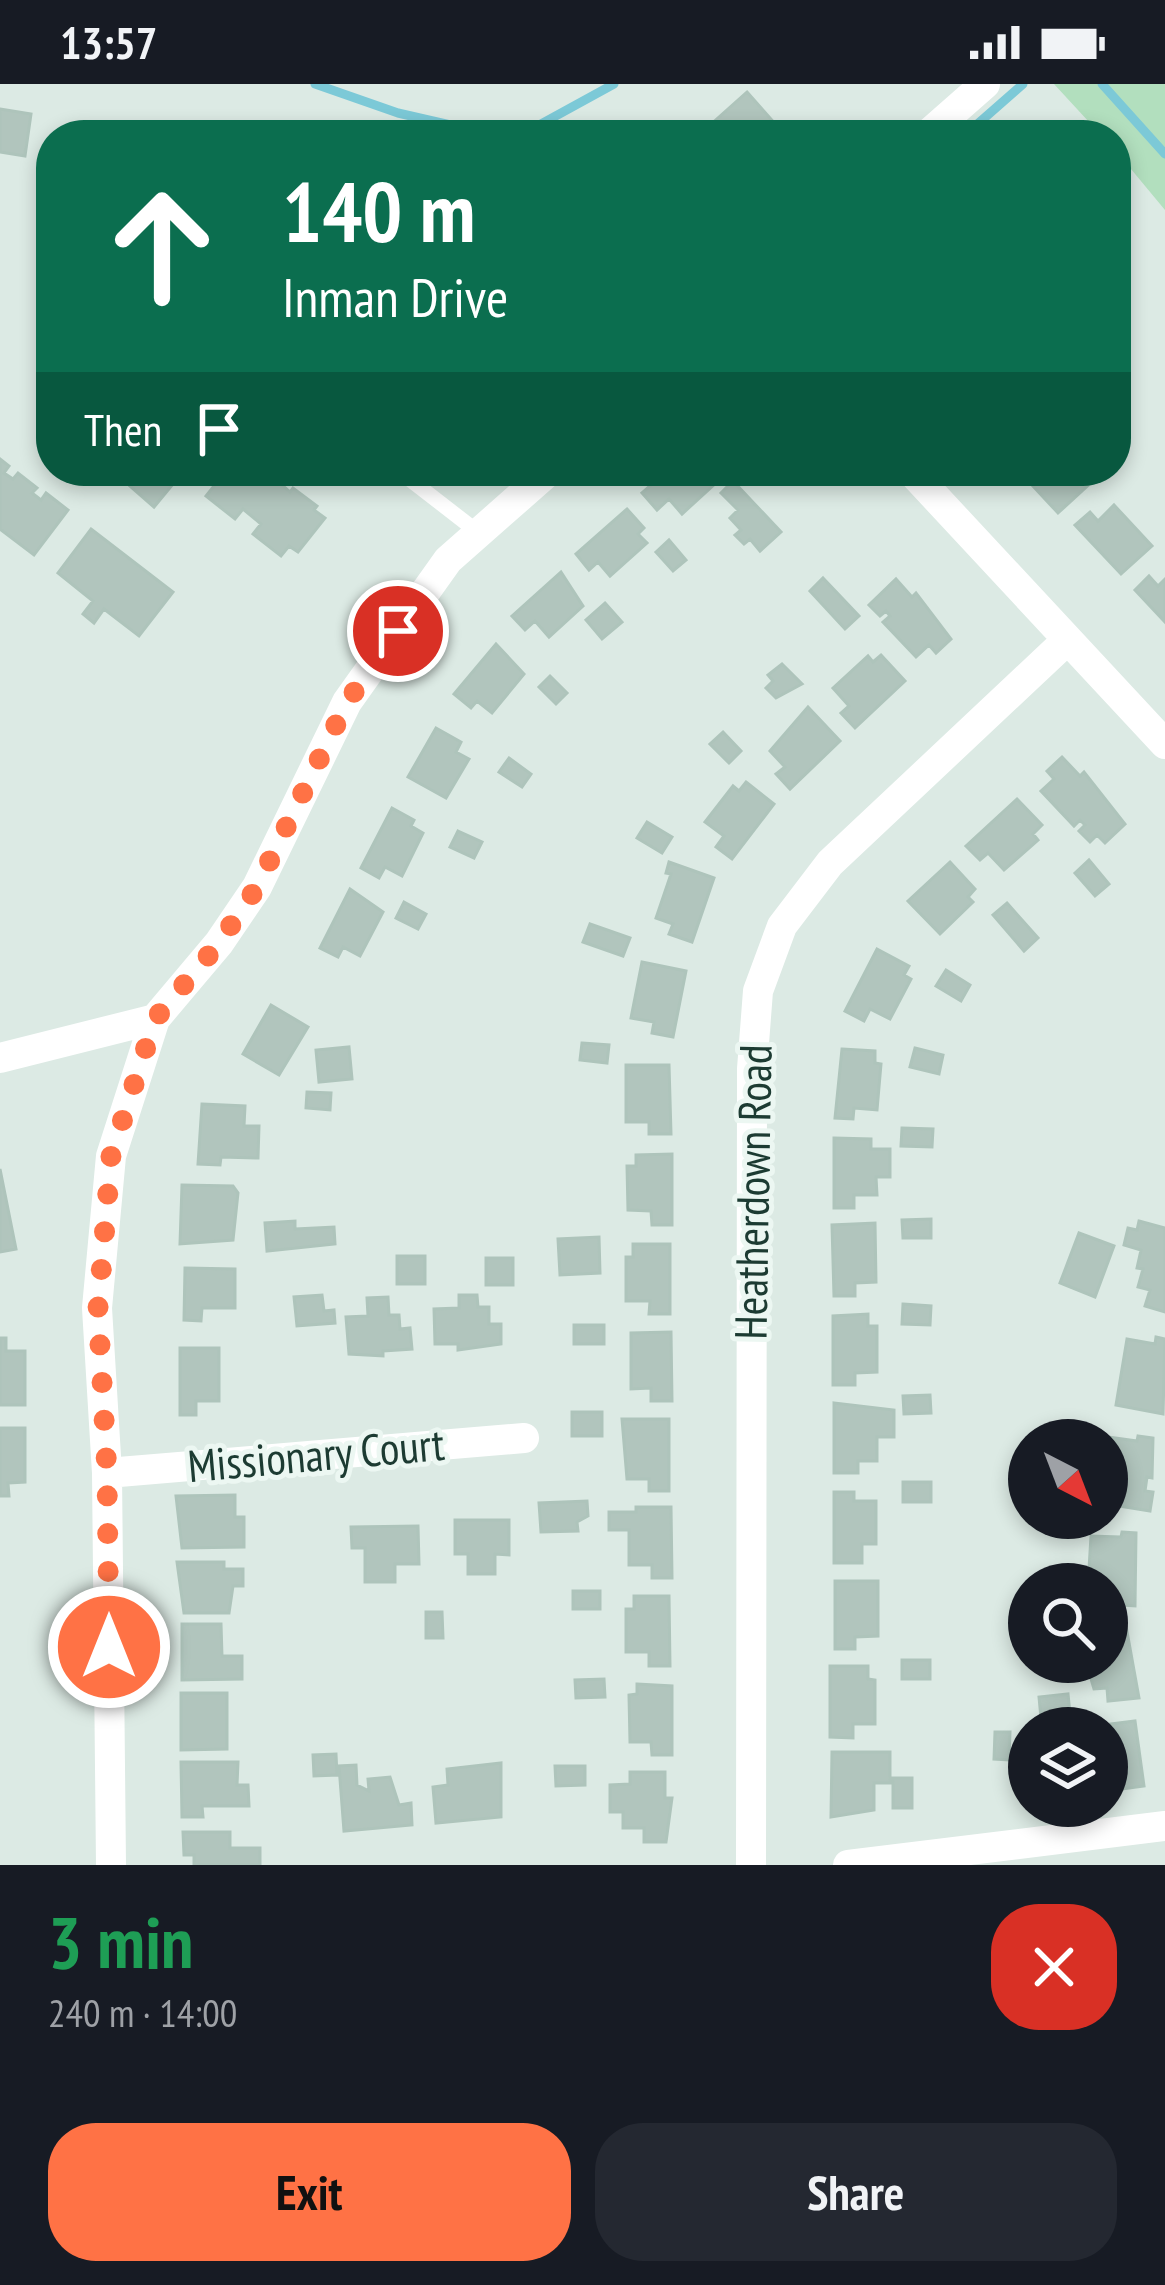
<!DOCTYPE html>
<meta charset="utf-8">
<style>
:root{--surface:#171b24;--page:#242831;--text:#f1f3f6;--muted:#9ea1a6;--accent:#ff7245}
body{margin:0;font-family:"PT Sans Narrow",sans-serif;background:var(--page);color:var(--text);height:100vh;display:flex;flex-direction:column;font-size:45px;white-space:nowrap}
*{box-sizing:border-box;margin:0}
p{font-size:39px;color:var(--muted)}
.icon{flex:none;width:66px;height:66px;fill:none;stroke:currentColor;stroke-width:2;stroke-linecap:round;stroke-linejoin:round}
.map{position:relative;height:1781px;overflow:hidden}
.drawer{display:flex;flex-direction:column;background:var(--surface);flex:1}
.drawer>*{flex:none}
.top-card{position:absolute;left:36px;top:36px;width:1095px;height:366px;border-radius:48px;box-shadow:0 6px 18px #0003;background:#0b6e4f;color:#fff;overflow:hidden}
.needle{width:78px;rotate:138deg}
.fabs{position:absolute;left:1008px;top:1335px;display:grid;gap:24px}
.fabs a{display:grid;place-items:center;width:120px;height:120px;border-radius:50%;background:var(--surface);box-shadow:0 6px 18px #0003;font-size:60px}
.pin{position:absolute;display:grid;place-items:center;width:102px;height:102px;color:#fff;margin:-51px;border:6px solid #fff;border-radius:50%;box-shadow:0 3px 12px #0007}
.me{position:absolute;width:132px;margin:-66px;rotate:0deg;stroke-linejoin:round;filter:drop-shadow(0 0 9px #0008)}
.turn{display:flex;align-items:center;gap:42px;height:252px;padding:0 48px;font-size:54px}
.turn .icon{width:156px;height:156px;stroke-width:2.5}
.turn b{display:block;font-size:84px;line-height:102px}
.then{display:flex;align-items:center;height:114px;padding:0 48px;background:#0003;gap:24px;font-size:45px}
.round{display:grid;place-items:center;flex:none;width:126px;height:126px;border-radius:48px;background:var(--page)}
.head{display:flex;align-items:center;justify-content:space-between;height:204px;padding:0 48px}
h1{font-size:72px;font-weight:600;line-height:90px;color:#1e9e55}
.button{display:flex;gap:24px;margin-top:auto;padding:24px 48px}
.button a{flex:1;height:138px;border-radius:48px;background:var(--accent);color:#111;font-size:48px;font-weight:600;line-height:138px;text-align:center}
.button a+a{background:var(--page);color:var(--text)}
.status{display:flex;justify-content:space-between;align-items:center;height:84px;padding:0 60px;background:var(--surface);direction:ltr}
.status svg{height:33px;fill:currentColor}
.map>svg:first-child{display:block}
.green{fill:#b2dfbe}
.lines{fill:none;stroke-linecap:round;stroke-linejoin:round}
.stream{stroke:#7cc9d7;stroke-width:9}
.building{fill:#b1c5bd;stroke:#aec4bb;stroke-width:3}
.service{stroke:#fff;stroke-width:15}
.minor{stroke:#fff;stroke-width:30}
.route{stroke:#ff7245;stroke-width:21;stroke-dasharray:0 37.8}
.labels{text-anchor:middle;stroke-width:10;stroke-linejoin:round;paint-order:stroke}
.street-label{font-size:45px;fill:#1c3b32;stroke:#ecf7f2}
</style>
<div class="status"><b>13:57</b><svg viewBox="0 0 49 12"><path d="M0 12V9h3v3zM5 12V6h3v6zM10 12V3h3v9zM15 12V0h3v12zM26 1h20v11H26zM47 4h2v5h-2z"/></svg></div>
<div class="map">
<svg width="1165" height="1781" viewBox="0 0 1165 1781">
<rect width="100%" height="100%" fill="#dceae4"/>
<path class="green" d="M 1054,0 L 1165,0 L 1165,126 L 1116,67 L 1116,51 L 1101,51 Z"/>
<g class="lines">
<path class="stream" d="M 315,0 L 398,29 L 494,51
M 1102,0 L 1165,70
M 521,51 L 614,0
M 965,51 L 1023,0"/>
</g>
<path class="building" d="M 747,8 L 785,51 L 699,51 Z
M 0,25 L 31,30 L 25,72 L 0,68 Z
M 0,375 L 9,382 L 4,389 L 13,395 L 18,389 L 37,404 L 32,409 L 41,416 L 46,409 L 68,426 L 34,471 L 0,445 Z
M 143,387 L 170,387 L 178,394 L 154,423 L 130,402 Z
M 211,387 L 267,387 L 290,408 L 293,404 L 317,422 L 314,426 L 325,434 L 298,468 L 289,462 L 281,472 L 253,450 L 261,440 L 243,425 L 235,435 L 206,412 L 214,402 L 205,395 Z
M 667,387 L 705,387 L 716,399 L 682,430 L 669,415 L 657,426 L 642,409 Z
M 1019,387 L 1085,387 L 1094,396 L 1058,429 Z
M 733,397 L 781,448 L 760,467 L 750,455 L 744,460 L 735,451 L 741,446 L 730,434 L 738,426 L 721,409 Z
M 1114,421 L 1152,462 L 1121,490 L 1075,441 L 1090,428 L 1098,437 Z
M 627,425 L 644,444 L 638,450 L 647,459 L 610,492 L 598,478 L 589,486 L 576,470 Z
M 91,445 L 173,508 L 139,552 L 104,525 L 94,539 L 83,530 L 93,517 L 58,489 Z
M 669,456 L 686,476 L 673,487 L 656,468 Z
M 561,488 L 583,522 L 549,553 L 535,537 L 525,546 L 512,532 Z
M 1149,492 L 1158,502 L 1165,495 L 1165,538 L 1135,506 Z
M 823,494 L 859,532 L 845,545 L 810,507 Z
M 896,495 L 912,513 L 916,509 L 951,555 L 936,569 L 929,561 L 916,573 L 883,538 L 890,532 L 886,527 L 880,532 L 869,521 Z
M 605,519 L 622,538 L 602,555 L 586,536 Z
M 496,560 L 524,590 L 492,629 L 477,617 L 471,624 L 454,610 Z
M 881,571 L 905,597 L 855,644 L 841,629 L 849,622 L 833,604 L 868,572 L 873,578 Z
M 782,580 L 802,600 L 776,614 L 766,604 L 773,597 L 768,591 Z
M 550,592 L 567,609 L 556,620 L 539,603 Z
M 808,623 L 840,657 L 790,705 L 776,690 L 785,683 L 770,667 Z
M 436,644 L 461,658 L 456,668 L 469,675 L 446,714 L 408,693 Z
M 723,648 L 741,667 L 729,679 L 710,660 Z
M 1062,673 L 1080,692 L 1084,688 L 1125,740 L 1105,759 L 1097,751 L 1090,758 L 1079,747 L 1085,741 L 1080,736 L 1074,742 L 1041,707 L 1054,695 L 1047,687 Z
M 509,674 L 531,690 L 522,703 L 499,688 Z
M 746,698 L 774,720 L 732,775 L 716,763 L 724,752 L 705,738 L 733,702 L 739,707 Z
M 1017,715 L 1042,741 L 1033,750 L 1038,756 L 1004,786 L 988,769 L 980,776 L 966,762 Z
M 392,724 L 414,736 L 411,742 L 423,749 L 402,792 L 385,783 L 379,794 L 361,784 Z
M 647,738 L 672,753 L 662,769 L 637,754 Z
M 458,747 L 482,758 L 474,774 L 450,763 Z
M 1089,776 L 1109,800 L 1095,812 L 1075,789 Z
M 669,778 L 714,794 L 692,858 L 669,850 L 673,840 L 656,834 L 671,790 L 666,789 Z
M 950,778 L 975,805 L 968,813 L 973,818 L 940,850 L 908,817 Z
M 350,805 L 383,828 L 360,872 L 343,863 L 338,873 L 320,864 Z
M 404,818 L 426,830 L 418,845 L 396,834 Z
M 1007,819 L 1038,854 L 1024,867 L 993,831 Z
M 590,840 L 630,854 L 623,872 L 583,858 Z
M 877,865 L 909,882 L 904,891 L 911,895 L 890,935 L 870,925 L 864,937 L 845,927 Z
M 642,878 L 686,887 L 673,953 L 652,949 L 654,938 L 631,934 Z
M 946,886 L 970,901 L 961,917 L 936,902 Z
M 271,921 L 308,943 L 279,991 L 243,970 Z
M 582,959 L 609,961 L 607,979 L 580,976 Z
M 349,963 L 352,995 L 319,998 L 316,966 Z
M 915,964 L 943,971 L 939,990 L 910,983 Z
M 842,965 L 875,967 L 875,979 L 881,980 L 877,1026 L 854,1024 L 853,1035 L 835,1034 Z
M 626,981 L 669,981 L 671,1050 L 649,1050 L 649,1038 L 626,1038 Z
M 307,1008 L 331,1009 L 330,1026 L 306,1024 Z
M 202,1020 L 245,1022 L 244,1042 L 259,1042 L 258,1074 L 221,1073 L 220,1081 L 198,1080 Z
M 902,1044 L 933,1045 L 932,1063 L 901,1062 Z
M 834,1054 L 871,1055 L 871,1065 L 890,1065 L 890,1093 L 876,1093 L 877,1111 L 854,1111 L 854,1124 L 834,1124 Z
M 672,1070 L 672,1141 L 652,1141 L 651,1127 L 628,1126 L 627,1082 L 636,1082 L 636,1071 Z
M 0,1085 L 16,1165 L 0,1168 Z
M 182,1101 L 233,1102 L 238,1109 L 233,1156 L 180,1160 Z
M 931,1135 L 931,1154 L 903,1154 L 902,1136 Z
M 295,1137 L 295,1145 L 334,1143 L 335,1160 L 267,1167 L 265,1139 Z
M 1139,1137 L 1165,1144 L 1165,1228 L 1145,1222 L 1150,1206 L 1138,1203 L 1143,1185 L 1137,1184 L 1141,1166 L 1124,1161 L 1128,1144 L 1137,1146 Z
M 875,1139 L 876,1198 L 855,1199 L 855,1212 L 834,1212 L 832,1141 Z
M 1079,1149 L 1114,1162 L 1095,1213 L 1060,1199 Z
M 599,1153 L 600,1189 L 560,1191 L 558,1155 Z
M 633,1160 L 670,1160 L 670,1230 L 649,1230 L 650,1217 L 626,1217 L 626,1173 L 633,1173 Z
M 397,1172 L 425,1172 L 425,1200 L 397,1200 Z
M 486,1174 L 513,1174 L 513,1201 L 486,1201 Z
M 185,1184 L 235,1185 L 235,1224 L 202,1224 L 201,1237 L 184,1236 Z
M 322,1211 L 324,1227 L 334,1226 L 335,1239 L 297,1242 L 294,1213 Z
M 459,1211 L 477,1211 L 478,1223 L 489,1223 L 489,1240 L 501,1240 L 501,1260 L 458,1266 L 458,1260 L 435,1260 L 434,1225 L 459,1224 Z
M 388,1213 L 389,1231 L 399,1231 L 400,1245 L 410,1244 L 412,1265 L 383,1267 L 383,1272 L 349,1270 L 346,1233 L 368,1232 L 367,1214 Z
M 903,1220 L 931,1222 L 930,1241 L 902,1240 Z
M 868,1230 L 868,1242 L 877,1242 L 877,1288 L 855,1289 L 855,1301 L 833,1301 L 833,1232 Z
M 574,1241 L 604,1241 L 604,1260 L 574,1260 Z
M 671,1248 L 672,1317 L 651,1317 L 651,1304 L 631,1305 L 631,1249 Z
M 1156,1253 L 1165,1255 L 1163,1330 L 1116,1321 L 1127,1255 L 1155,1260 Z
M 0,1254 L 6,1254 L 6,1267 L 25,1267 L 25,1321 L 0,1321 Z
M 180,1264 L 219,1264 L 219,1317 L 196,1317 L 196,1331 L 180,1331 Z
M 930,1311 L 931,1329 L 904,1330 L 903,1312 Z
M 834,1319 L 894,1326 L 894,1353 L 877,1353 L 877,1377 L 858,1377 L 858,1389 L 834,1389 Z
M 572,1328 L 602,1328 L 602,1352 L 572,1352 Z
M 622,1335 L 669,1335 L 669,1407 L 649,1407 L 649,1395 L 627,1395 Z
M 0,1344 L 25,1344 L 25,1398 L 8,1399 L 9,1412 L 0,1412 Z
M 1138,1352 L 1153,1354 L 1152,1394 L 1147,1393 L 1145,1407 L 1153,1408 L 1150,1427 L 1119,1422 L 1121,1409 L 1108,1407 L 1108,1353 L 1137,1357 Z
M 903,1398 L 931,1398 L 931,1418 L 903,1418 Z
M 834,1408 L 854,1408 L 854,1417 L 876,1417 L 876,1460 L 862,1460 L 862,1479 L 834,1479 Z
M 235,1411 L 235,1433 L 244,1433 L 244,1463 L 182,1464 L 176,1412 Z
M 587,1417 L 588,1432 L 577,1438 L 578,1447 L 541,1448 L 539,1419 Z
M 636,1423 L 671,1423 L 672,1494 L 652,1494 L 652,1481 L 629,1481 L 629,1446 L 609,1446 L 609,1428 L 636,1428 Z
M 455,1436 L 509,1436 L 509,1471 L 495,1470 L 495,1490 L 468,1490 L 468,1470 L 455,1470 Z
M 418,1442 L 419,1480 L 395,1480 L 395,1498 L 365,1498 L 365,1464 L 352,1464 L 351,1443 Z
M 1122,1448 L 1136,1449 L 1135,1522 L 1107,1520 L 1107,1500 L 1094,1500 L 1095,1486 L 1089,1485 L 1091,1452 L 1121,1453 Z
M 177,1478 L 224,1478 L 224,1485 L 243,1485 L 243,1502 L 233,1502 L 229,1529 L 184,1529 Z
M 835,1497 L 878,1497 L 878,1552 L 855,1553 L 855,1565 L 835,1565 Z
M 573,1507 L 600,1507 L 600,1525 L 573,1525 Z
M 634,1512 L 669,1512 L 670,1582 L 649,1582 L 649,1568 L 626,1568 L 626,1525 L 634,1525 Z
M 426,1528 L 442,1528 L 443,1554 L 426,1554 Z
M 182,1540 L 221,1540 L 222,1572 L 242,1572 L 242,1595 L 182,1596 Z
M 1126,1542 L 1139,1614 L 1108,1617 L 1107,1604 L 1094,1605 L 1086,1578 L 1107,1578 L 1107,1544 Z
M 902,1576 L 930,1576 L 930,1595 L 902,1595 Z
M 830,1582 L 868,1582 L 868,1595 L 875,1596 L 875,1640 L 853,1640 L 853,1654 L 830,1653 Z
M 604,1595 L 605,1613 L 576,1614 L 575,1596 Z
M 637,1600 L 672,1602 L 672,1671 L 652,1671 L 651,1658 L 630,1658 L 629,1611 L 637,1610 Z
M 181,1609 L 227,1609 L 227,1665 L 181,1666 Z
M 1068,1610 L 1070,1630 L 1041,1634 L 1039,1613 Z
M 1135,1637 L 1144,1702 L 1107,1707 L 1107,1644 L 1087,1643 Z
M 995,1648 L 1010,1648 L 1009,1676 L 994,1675 Z
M 832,1668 L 890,1668 L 890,1699 L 874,1699 L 874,1726 L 831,1733 Z
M 336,1670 L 337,1691 L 314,1692 L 313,1671 Z
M 181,1678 L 238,1678 L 237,1701 L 248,1701 L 249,1722 L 202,1722 L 203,1733 L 182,1733 Z
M 501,1679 L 501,1733 L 436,1739 L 433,1703 L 448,1701 L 447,1685 Z
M 356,1681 L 357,1701 L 369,1707 L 368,1695 L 390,1693 L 399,1721 L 411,1719 L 412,1741 L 344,1747 L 339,1682 Z
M 555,1682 L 585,1682 L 585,1701 L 556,1702 Z
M 630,1688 L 665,1688 L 665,1714 L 672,1714 L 666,1758 L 644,1758 L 644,1744 L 623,1744 L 623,1728 L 610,1728 L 610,1701 L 630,1700 Z
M 893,1694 L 912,1694 L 912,1724 L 893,1724 Z
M 183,1748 L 230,1748 L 230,1764 L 260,1764 L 260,1781 L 194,1781 L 194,1771 L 184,1771 Z"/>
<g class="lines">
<path class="service" d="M 399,387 L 479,449"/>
<path class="minor" d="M 927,51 L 985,0
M 911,387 L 1165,660
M 0,974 L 155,935 L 219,859 L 257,803 L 347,618 L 448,476 L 549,387
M 107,1389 L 524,1354
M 111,1781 L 107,1389 L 97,1224 L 111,1072 L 155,935
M 751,1781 L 752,985 L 758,907 L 782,842 L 830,779 L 1065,558
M 848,1781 L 1165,1742"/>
</g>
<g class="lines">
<path class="route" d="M 109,1563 L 107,1389 L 98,1224 L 111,1072 L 155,935 L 219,859 L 257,803 L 347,618 L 398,547"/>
</g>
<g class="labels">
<g class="street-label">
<text transform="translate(753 1108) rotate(-89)" y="16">Heatherdown Road</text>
<text transform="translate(316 1371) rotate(-5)" y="16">Missionary Court</text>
</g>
</g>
</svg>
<div class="fabs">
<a><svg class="needle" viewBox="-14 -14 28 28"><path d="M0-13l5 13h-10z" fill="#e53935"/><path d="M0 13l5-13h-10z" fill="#9ea1a6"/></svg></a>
<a><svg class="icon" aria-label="search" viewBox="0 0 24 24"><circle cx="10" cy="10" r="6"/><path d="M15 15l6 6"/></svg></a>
<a><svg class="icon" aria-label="layers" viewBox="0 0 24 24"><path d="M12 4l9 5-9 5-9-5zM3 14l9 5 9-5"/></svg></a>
</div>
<div class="pin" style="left:398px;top:547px;background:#d93025"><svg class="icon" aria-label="arrive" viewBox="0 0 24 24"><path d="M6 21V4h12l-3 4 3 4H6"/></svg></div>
<svg class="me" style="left:109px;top:1563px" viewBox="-20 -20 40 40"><circle r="17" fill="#ff7245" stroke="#fff" stroke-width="3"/><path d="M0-11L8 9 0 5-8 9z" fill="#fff"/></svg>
<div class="top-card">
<div class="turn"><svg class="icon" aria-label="ahead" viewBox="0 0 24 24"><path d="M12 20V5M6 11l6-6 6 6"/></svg><div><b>140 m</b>Inman Drive</div></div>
<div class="then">Then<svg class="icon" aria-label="arrive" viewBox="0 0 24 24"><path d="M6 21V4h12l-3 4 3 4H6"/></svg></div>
</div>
</div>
<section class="drawer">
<div class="head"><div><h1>3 min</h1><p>240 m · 14:00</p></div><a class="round" style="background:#d93025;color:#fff"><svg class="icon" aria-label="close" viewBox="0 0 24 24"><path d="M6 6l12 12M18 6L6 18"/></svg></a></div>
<div class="button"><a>Exit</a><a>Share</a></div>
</section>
